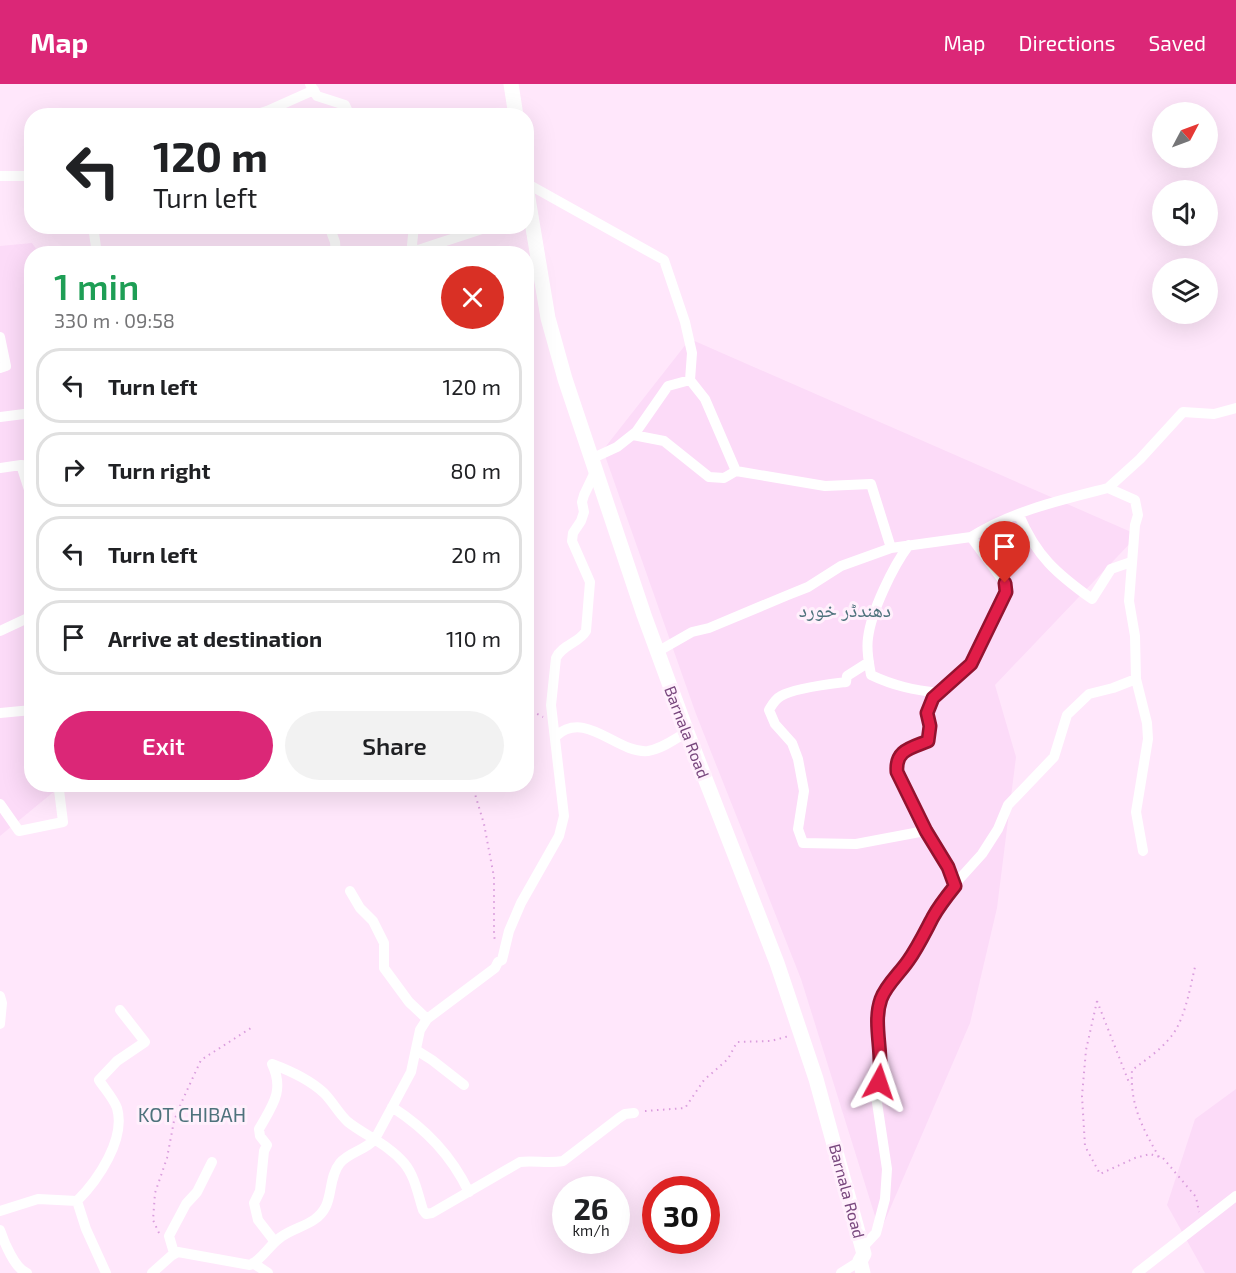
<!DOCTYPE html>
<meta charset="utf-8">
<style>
:root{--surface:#fff;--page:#f2f2f2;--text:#202124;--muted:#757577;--line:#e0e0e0;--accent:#db2777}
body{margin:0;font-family:"Exo 2","Noto Naskh Arabic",sans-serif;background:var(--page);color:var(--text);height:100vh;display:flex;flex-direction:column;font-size:22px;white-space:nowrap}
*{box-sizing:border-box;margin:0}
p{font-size:20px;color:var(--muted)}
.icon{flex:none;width:33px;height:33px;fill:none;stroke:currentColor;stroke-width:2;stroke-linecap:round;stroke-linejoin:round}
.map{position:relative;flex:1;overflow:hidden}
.side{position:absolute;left:24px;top:162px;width:510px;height:546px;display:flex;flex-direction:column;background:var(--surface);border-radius:24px;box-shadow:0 6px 24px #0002}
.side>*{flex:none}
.banner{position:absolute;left:24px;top:24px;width:510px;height:126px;border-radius:24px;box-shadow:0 6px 24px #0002;background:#fff;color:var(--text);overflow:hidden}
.needle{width:39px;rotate:49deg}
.controls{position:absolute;left:1152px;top:18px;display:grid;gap:12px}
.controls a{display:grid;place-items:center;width:66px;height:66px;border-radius:50%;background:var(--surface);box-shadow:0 6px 24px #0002;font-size:30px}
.speed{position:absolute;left:552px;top:1092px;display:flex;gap:12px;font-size:30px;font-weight:700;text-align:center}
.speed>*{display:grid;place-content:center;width:78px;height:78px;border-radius:50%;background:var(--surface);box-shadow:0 6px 24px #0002;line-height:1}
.speed small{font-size:15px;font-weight:400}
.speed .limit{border:9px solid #d22;background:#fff;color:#111}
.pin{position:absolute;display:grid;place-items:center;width:51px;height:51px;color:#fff;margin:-62px -26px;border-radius:50% 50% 50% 0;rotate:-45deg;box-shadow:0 0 6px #0007}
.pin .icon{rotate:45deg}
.me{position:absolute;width:66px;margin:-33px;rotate:5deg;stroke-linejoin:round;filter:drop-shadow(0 0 4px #0008)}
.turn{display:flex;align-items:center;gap:21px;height:126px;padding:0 30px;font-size:27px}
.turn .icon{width:78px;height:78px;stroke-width:2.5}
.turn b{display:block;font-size:42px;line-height:51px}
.round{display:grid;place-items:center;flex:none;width:63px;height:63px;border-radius:32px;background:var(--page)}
.head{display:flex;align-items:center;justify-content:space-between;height:102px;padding:0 30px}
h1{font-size:36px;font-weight:600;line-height:45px;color:#1e9e55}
.button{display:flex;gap:12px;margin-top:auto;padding:12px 30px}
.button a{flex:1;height:69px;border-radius:36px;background:var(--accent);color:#fff;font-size:24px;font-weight:600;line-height:69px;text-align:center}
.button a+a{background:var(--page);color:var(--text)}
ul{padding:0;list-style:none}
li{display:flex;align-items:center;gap:18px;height:75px;margin:0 12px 9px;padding:0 18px;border:3px solid var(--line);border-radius:24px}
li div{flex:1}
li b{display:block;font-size:22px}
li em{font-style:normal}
header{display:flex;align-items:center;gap:36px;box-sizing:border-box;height:84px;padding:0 30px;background:var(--accent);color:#fff}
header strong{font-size:28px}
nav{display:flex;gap:33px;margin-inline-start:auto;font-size:21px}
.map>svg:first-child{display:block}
.residential{fill:#fcdbf8}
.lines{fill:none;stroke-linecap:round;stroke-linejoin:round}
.path{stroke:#da9edd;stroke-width:2;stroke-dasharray:1.5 4.5;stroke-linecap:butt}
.street{stroke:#fff;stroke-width:10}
.secondary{stroke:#fff;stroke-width:15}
.route-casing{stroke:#92132f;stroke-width:15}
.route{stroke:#e11d48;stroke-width:10}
.labels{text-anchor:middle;stroke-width:6;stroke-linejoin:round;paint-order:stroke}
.street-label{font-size:16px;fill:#78477d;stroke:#fff0fc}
.quarter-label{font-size:20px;fill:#4e727c;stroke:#fff0fc}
</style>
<header>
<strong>Map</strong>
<nav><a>Map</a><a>Directions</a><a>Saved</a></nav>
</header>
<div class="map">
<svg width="1236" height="1189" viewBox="0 0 1236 1189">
<rect width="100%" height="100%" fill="#ffe7fb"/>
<path class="residential" d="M 32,159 L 39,169 L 32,170 L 32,700 L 62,701 L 0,752 L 0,162 Z
M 690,255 L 1138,451 L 995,601 L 1016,673 L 997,824 L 970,939 L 880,1148 L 801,895 L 696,630 L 603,366 Z
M 1236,1005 L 1236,1189 L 1205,1189 L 1167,1121 L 1195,1035 Z"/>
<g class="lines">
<path class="path" d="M 526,626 L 532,627 L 543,633
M 472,700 L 484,740 L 494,793 L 494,852 L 495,856
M 1097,917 L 1086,966 L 1082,1012 L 1085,1062 L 1100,1090 L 1135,1074 L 1150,1070 L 1163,1074 L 1196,1113 L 1199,1128
M 1097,917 L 1130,1001
M 645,1027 L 685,1024 L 704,996 L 728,975 L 737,958 L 771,957 L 789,952
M 1159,1073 C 1142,1043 1130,1021 1132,986 C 1147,975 1165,963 1175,947 C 1186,929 1190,904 1195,883
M 159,1149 L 153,1136 L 155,1109 L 167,1074 L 174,1037 L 183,1015 L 201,976 L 254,942"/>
<path class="street" d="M 310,0 L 317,12 L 345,21 L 350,32
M 251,32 L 267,27 L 314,6
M 0,92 L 32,92
M 526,99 L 664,176 L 685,238 L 692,269 L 690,296 L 705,315 L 736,387 L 825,402 L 871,400 L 891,464 L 971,453 L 1005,499 L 1006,508 L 971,580 L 933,614 L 927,629 L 930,642 L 928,657 C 911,664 895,666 897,688 L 925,747 L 948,783 L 955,802 L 934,831 L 907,879 L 893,895 L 881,915 L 877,939 L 881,984 L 876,1012 L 887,1085 L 885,1115 L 876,1149 L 862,1164
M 93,142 L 97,170
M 329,142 L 335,158 L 336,170
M 414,142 L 412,161 L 415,168
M 406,170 L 491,142
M 0,253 L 6,282 L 0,284
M 0,333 L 32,329
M 633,351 L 664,357 L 709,393 L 724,394 L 736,387
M 591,375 L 617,363 L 636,348 L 668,302 L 690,296
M 32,382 L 21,381 L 32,415
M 0,384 L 21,381
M 1019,431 C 1036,472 1057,490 1092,515 L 1111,485 L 1131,478
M 971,453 C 1012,427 1061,416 1108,404
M 909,461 C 893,482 871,528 868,554 C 866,567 869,579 871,591 C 894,602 914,606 939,609
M 0,547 L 32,532
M 657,568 L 692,548 L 709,544 L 788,511 L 808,503 L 841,482 L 891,464
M 869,578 L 847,592 L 846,598 C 830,600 794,604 781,612 C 775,615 772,621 769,626 L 775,640 L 792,659 L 798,675 L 804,707 L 798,745 L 803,759 L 856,760 L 925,747
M 1136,595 L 1147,639 L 1148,655 L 1136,728 L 1143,767
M 0,629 L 32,626
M 556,652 C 586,625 617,670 648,667 C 662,665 675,655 687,648
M 0,720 L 19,747 L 63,738 L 59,706
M 954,801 L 982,770 L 998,745 L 1008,721 L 1054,673 L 1067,631 L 1089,610 L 1113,604 L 1136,595 L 1135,552 L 1129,517 L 1135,441 L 1138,431 L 1135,416 L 1108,404 L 1140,375 L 1183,328 L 1214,330 L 1236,324
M 350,807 L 360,824 L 373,837 L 384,859 L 384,884 L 409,918 L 427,935
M 0,912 L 2,919 L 0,940
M 416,966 L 432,976 L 464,1001
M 272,980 C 291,987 309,995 324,1009 C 333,1018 339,1030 348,1038 C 366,1052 389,1061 404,1079 C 415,1092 418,1111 423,1126 L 426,1130 L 432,1129 L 520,1078 C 534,1076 548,1080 563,1077 L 619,1034 L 625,1030 L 634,1029
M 272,980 C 285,1007 272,1022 259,1045 L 260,1052 L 267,1061 L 264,1067 L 260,1107 L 254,1119 L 258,1136 L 275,1158
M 392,1023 C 426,1045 451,1071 469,1108
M 77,1117 L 86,1145 L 106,1189
M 0,1127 L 38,1115 L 77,1117 C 98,1096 126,1055 117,1024 C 114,1015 104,1004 99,996 L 117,977 L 145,958 L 120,926
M 0,1146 C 4,1158 15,1185 27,1189
M 174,1169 L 169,1152 L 186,1120 L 197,1108 L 212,1078
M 253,1179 L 268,1189
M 152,1189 L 171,1172 L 178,1168 L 250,1181 C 263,1175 269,1161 281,1153 C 296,1142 317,1141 326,1122 C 332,1109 330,1091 340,1079 C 349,1068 366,1066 375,1055 L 411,988 L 420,946 L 427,935 L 495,884 L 498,878 L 502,876 L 509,847 L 521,819 L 559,752 L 564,732 L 551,621 L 556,574 C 562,561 579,559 586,547 L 590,498 L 572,457 L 573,449 L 581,437 L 584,428 L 582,418 L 584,411 L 595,388
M 841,1189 L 860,1177
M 1137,1189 L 1236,1112"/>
<path class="secondary" d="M 511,0 L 516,32
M 526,102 L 548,234 L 565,295 L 644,531 L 687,648 L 777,879 L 816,995 L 864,1170 L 860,1177 L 863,1189"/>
</g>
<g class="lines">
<defs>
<path id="route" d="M 879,998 C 884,969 872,940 881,915 C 886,901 899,890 908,877 C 918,863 925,848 933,833 C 939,822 947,812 955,802 L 948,783 L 926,747 L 897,688 C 895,666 911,664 928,657 L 930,642 L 927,629 L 933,614 L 971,580 L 1006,508 L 1005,499"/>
</defs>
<use href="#route" class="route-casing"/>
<use href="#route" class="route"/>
</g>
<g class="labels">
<g class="street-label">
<text transform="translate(687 648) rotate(69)" y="6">Barnala Road</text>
<text transform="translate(847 1107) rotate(75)" y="6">Barnala Road</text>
</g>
<g class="quarter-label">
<text x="845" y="533">دھندڈر خورد</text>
<text x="192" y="1038">KOT CHIBAH</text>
</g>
</g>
</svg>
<div class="controls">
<a><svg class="needle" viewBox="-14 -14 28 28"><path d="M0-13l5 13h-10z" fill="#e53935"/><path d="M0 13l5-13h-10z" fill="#757577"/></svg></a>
<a><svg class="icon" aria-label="sound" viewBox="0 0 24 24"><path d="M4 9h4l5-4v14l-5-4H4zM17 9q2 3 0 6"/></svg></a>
<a><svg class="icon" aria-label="layers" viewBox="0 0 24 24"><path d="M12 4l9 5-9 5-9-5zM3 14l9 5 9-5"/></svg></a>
</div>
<div class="speed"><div>26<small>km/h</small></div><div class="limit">30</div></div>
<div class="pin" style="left:1005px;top:499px;background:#d93025"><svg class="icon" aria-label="arrive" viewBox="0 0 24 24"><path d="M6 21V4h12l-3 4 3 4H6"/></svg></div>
<svg class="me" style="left:879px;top:998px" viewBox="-20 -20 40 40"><path d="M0-17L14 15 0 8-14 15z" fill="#e11d48" stroke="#fff" stroke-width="4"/></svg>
<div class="banner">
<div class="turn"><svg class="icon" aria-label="left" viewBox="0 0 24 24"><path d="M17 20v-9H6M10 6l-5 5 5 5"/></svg><div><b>120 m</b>Turn left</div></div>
</div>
<section class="side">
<div class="head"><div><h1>1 min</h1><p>330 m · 09:58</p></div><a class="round" style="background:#d93025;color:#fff"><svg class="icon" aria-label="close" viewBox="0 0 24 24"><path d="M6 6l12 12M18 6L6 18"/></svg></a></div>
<ul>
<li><svg class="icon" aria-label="left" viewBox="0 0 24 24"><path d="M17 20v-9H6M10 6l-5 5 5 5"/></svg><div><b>Turn left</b></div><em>120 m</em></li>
<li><svg class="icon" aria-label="right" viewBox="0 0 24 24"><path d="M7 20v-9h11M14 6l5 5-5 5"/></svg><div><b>Turn right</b></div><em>80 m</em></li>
<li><svg class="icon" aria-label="left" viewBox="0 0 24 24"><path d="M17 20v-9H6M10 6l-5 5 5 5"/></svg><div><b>Turn left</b></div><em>20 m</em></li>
<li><svg class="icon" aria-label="arrive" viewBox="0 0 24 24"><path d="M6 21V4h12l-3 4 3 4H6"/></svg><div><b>Arrive at destination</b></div><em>110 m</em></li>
</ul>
<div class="button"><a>Exit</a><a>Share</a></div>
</section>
</div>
